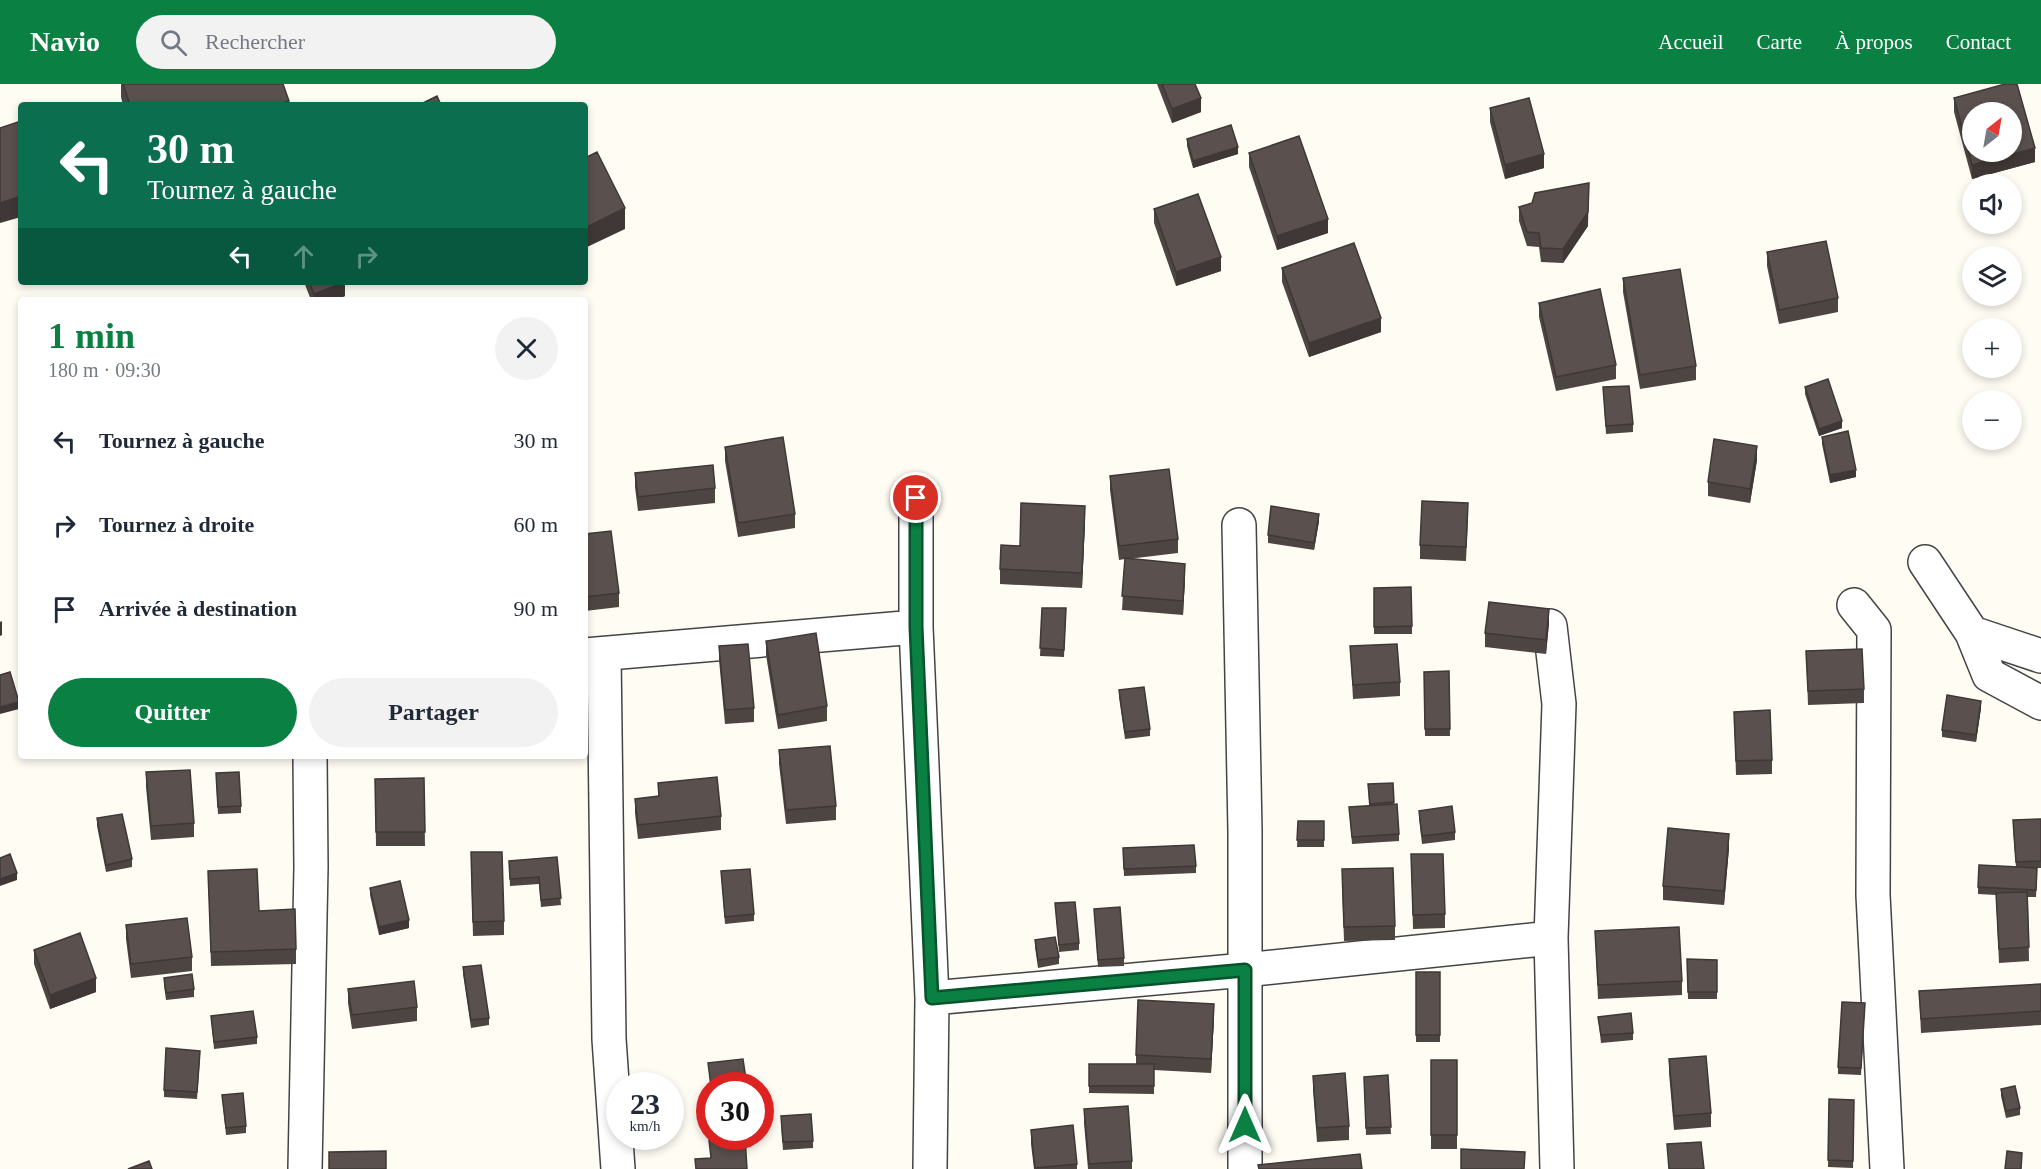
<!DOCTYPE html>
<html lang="fr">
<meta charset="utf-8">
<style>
:root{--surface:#fff;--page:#f2f2f3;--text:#1f2937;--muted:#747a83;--accent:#0b8043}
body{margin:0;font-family:Georgia,serif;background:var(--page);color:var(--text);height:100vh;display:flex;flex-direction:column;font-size:22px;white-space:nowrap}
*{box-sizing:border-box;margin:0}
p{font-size:20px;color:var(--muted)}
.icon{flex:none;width:33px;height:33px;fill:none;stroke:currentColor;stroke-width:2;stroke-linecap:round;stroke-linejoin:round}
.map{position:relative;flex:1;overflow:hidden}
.side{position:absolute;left:18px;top:213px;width:570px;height:462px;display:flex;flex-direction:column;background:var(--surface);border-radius:6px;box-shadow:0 3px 9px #0003}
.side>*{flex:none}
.banner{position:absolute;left:18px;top:18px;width:570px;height:183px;border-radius:6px;box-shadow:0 3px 9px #0003;background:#0b6e4f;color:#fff;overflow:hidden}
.needle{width:39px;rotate:31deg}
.controls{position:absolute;left:1962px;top:18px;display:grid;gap:12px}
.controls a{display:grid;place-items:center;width:60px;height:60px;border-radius:50%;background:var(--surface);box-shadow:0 3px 9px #0003;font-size:30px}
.speed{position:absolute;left:606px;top:988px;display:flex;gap:12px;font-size:30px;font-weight:700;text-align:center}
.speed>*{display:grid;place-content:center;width:78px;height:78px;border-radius:50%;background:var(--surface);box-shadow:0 3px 9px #0003;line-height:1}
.speed small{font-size:15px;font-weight:400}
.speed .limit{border:9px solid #d22;background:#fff;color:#111}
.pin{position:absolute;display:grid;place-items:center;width:51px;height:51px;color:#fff;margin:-26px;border:3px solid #fff;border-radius:50%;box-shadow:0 2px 6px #0007}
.me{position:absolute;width:66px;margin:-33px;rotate:0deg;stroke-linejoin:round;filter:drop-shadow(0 0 4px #0008)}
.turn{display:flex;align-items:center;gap:21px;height:126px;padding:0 30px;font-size:27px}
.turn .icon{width:78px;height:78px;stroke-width:2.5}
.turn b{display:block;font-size:42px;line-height:51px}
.lanes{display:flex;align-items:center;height:57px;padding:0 30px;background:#0003;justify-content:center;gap:30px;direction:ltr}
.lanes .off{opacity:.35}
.round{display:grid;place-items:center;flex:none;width:63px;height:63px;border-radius:32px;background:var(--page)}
.headline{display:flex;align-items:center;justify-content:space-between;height:102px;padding:0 30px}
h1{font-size:36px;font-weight:800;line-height:45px;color:var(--accent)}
.cta{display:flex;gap:12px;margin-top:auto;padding:12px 30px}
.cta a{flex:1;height:69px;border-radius:36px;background:var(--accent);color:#fff;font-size:24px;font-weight:800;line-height:69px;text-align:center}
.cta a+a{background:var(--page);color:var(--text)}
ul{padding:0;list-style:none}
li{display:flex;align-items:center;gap:18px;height:84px;padding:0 30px}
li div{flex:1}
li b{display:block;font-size:22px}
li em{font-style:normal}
header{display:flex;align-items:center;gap:36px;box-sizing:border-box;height:84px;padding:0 30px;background:var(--accent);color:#fff}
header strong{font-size:28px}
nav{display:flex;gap:33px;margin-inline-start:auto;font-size:21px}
.search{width:420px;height:54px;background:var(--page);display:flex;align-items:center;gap:15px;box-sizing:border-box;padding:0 21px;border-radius:33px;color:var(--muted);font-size:22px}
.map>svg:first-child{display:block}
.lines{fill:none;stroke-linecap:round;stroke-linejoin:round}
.minor-casing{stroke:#444;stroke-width:36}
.minor{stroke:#fff;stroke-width:33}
.wall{fill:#4d4542}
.shaded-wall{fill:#3f3836}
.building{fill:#5a504d;stroke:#3f3836;stroke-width:1.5;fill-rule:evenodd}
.route-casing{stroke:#07532c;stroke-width:15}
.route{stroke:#0b8043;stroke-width:10}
</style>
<header>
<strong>Navio</strong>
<div class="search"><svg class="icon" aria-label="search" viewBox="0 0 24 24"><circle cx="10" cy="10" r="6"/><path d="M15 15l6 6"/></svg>Rechercher</div>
<nav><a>Accueil</a><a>Carte</a><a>À propos</a><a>Contact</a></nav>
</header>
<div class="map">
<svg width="2041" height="1085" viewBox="0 0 2041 1085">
<rect width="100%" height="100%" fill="#fffcf4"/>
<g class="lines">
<defs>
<path id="minor" d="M 916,414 L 916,543 L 932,914
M 1239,441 L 1245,747 L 1245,1085
M 1925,478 L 1972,549 L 2041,572
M 1854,521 L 1874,546 L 1873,811 L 1887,1085
M 1550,542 L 1559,620 L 1551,854 L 1557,1085
M 1972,549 L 1989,591 L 2041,619
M 604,570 L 609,955 L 618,1085
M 585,571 L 916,543
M 305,1085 L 311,783 L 310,672
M 930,1085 L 932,914 L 1245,886 L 1551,854"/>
</defs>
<use href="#minor" class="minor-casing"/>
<use href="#minor" class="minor"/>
</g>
<path class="wall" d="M 121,0 L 283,0 L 289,21 L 123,21 L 121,13 Z
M 1157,0 L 1195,0 L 1201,28 L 1172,39 Z
M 1954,14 L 2035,78 L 1972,95 L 1954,28 Z
M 1490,24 L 1544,84 L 1505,95 L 1490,38 Z
M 1187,55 L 1238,70 L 1193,84 L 1187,62 Z
M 1249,69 L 1328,149 L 1277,166 L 1249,83 Z
M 1519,123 L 1588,142 L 1563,179 L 1541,178 L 1539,163 L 1527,162 L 1519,137 Z
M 1154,125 L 1221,187 L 1176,202 L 1154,139 Z
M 1767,168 L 1838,214 L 1838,228 L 1779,240 L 1767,182 Z
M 1282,184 L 1381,248 L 1309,273 L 1282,198 Z
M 1623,194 L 1696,282 L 1696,296 L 1640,305 L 1623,208 Z
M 304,198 L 345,198 L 345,212 L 335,216 L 311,216 Z
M 1539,219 L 1616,281 L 1616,295 L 1556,307 L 1539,233 Z
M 1603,303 L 1633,340 L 1633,348 L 1606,350 Z
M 1805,303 L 1842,344 L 1819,352 L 1805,310 Z
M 1822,353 L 1856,393 L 1830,399 L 1822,360 Z
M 725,363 L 795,430 L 795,444 L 738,453 L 725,377 Z
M 1757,376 L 1750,419 L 1708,412 L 1708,398 Z
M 635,389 L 715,404 L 715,419 L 638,427 L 635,403 Z
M 1110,392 L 1178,455 L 1178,469 L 1128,475 L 1185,494 L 1183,531 L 1122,526 L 1125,475 L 1119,476 L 1110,406 Z
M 1468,433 L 1466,477 L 1420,475 L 1420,461 Z
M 1085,437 L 1082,504 L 1000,500 L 1000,485 L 1020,462 Z
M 1319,437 L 1314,466 L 1268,459 L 1268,451 Z
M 585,450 L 619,509 L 619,523 L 585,527 Z
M 1374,504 L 1412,542 L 1412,550 L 1374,550 Z
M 1042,524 L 1066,524 L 1064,573 L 1040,572 Z
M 1549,539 L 1546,570 L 1485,563 L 1485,549 Z
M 766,557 L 827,622 L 827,637 L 778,645 L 766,571 Z
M 719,562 L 754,624 L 754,638 L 725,640 L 719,576 Z
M 1350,562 L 1400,598 L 1400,612 L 1353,615 Z
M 1806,567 L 1864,605 L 1864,619 L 1808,621 Z
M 1449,587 L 1450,652 L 1425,652 L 1424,588 Z
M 1119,606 L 1150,645 L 1150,652 L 1125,655 L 1119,613 Z
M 1981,624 L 1976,658 L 1942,653 L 1942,646 Z
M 1734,628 L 1772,676 L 1772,690 L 1736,691 Z
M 779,666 L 836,722 L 836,736 L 786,740 L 779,680 Z
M 213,672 L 254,672 L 213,675 Z
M 146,688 L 194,739 L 194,753 L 151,756 L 146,703 Z
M 424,694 L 425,762 L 376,762 L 375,695 Z
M 216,696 L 241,722 L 241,729 L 218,730 Z
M 658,699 L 721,732 L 721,746 L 638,755 L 635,729 L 635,715 L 658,712 Z
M 1393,699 L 1394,721 L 1399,750 L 1399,757 L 1352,760 L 1349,723 L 1369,722 L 1368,700 Z
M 1419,727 L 1455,748 L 1455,756 L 1422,760 L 1419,734 Z
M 97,734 L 132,775 L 132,783 L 106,788 L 97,742 Z
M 2041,735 L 2041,784 L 2036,784 L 2037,791 L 2036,813 L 2028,813 L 2029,877 L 1999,879 L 1996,811 L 1978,810 L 1978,803 L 2016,783 L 2013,744 Z
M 1298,737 L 1324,737 L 1324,763 L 1297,763 Z
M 1123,764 L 1196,782 L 1196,789 L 1124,792 Z
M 1729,764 L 1724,821 L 1663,816 L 1663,802 Z
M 1411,770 L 1445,830 L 1445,844 L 1413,845 Z
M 557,773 L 561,821 L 541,823 L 539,800 L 510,802 L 509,777 Z
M 471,782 L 504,837 L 504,851 L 473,852 Z
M 208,787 L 259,827 L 296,865 L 296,880 L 211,882 Z
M 721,787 L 754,830 L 754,837 L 725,840 Z
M 1342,799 L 1395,842 L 1395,856 L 1344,857 Z
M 370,804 L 409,844 L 379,851 L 370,811 Z
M 1055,819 L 1079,859 L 1079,866 L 1059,868 Z
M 1094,825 L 1124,874 L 1124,882 L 1098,883 Z
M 126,841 L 192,873 L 192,887 L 131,894 L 126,855 Z
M 1595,847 L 1682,897 L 1682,911 L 1598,915 Z
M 1035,856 L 1059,873 L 1059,880 L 1038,884 L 1035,863 Z
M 34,866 L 96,908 L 50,925 L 34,880 Z
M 1687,875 L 1717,876 L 1717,915 L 1688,915 Z
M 463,883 L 489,934 L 489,941 L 471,944 L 463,890 Z
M 1416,888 L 1440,888 L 1440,958 L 1416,958 Z
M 164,894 L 194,905 L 194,913 L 166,916 L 164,901 Z
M 2041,900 L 2041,941 L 1921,949 L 1919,907 Z
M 348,905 L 417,923 L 417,937 L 352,945 L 348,919 Z
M 1865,919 L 1861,991 L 1838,990 L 1838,983 Z
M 211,932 L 257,953 L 257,960 L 214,965 Z
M 1598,933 L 1633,949 L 1633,956 L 1601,959 Z
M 1214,934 L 1211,989 L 1154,986 L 1154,1010 L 1089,1009 L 1089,980 L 1136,980 L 1136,971 Z
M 200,974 L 197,1015 L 164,1013 L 164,1006 Z
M 1669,975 L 1711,1029 L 1711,1043 L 1674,1046 L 1669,989 Z
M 1431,976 L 1457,976 L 1457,1065 L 1431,1065 Z
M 1388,991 L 1391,1050 L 1366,1051 L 1364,993 Z
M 1313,992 L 1349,1042 L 1349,1056 L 1317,1058 L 1313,1006 Z
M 2001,1005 L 2020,1024 L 2020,1031 L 2006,1034 L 2001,1012 Z
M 222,1011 L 246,1042 L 246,1049 L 226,1051 Z
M 1829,1015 L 1854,1016 L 1853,1084 L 1828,1083 Z
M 1084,1025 L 1132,1077 L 1132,1085 L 1088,1085 L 1084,1039 Z
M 781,1039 L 813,1057 L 813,1064 L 783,1066 Z
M 1031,1046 L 1077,1080 L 1077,1085 L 1034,1085 L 1031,1060 Z"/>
<path class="shaded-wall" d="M 1201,14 L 1201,28 L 1172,39 L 1172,25 Z
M 289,17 L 289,21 L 277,21 Z
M 1238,63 L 1238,70 L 1193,84 L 1193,77 Z
M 2035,64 L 2035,78 L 1972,95 L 1972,81 Z
M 1544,70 L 1544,84 L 1505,95 L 1505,81 Z
M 1589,99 L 1588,142 L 1563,179 L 1563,165 Z
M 21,112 L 21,133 L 0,139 L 0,119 Z
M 625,124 L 625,145 L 585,164 L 585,144 Z
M 1328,135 L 1328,149 L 1277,166 L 1277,152 Z
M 1221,173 L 1221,187 L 1176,202 L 1176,188 Z
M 345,198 L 345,212 L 335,216 L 314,216 L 314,210 Z
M 1381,234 L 1381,248 L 1309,273 L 1309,259 Z
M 1842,337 L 1842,344 L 1819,352 L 1819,345 Z
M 1757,362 L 1757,376 L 1750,419 L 1750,405 Z
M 1856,386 L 1856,393 L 1830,399 L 1830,391 Z
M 1085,422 L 1085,437 L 1082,504 L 1082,489 Z
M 1319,430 L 1319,437 L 1314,466 L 1314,459 Z
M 1185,480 L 1185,494 L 1183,531 L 1183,517 Z
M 1549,525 L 1549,539 L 1546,570 L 1546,556 Z
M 2,537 L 2,551 L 0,552 L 0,538 Z
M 1981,617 L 1981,624 L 1976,658 L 1976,651 Z
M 19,618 L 19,625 L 0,630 L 0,623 Z
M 1729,750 L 1729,764 L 1724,821 L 1724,807 Z
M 17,789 L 17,796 L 0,802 L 0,795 Z
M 409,836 L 409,844 L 379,851 L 379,843 Z
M 96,894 L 96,908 L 50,925 L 50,911 Z
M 1214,920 L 1214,934 L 1211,989 L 1211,975 Z"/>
<path class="building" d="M 123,0 L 283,0 L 289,17 L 277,21 L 130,21 Z
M 1162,0 L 1195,0 L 1201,14 L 1172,25 Z
M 2005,0 L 2017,0 L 2035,64 L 1972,81 L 1954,14 ZM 1972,28 L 2012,28 L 2012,68 L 1972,68 Z
M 437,12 L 441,21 L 419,21 Z
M 1529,14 L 1544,70 L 1505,81 L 1490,24 Z
M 21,37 L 21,112 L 0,119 L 0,44 Z
M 1231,41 L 1238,63 L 1193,77 L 1187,55 Z
M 1299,52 L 1328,135 L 1277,152 L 1249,69 Z
M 597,68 L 625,124 L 585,144 L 585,74 Z
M 1589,99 L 1588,128 L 1563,165 L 1541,164 L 1539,149 L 1527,148 L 1519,123 L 1532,119 L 1535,109 Z
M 1198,110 L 1221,173 L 1176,188 L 1154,125 Z
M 1826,157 L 1838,214 L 1779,226 L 1767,168 Z
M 1354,159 L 1381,234 L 1309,259 L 1282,184 Z
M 1680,185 L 1696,282 L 1640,291 L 1623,194 Z
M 309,198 L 345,198 L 314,210 Z
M 1600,205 L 1616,281 L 1556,293 L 1539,219 Z
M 1828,295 L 1842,337 L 1819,345 L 1805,303 Z
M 1629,302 L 1633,340 L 1606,342 L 1603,303 Z
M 1848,347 L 1856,386 L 1830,391 L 1822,353 Z
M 783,353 L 795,430 L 738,439 L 725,363 Z
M 1714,355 L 1757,362 L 1750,405 L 1708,398 Z
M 713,381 L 715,404 L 638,413 L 635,389 Z
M 1169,385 L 1178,455 L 1119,462 L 1110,392 Z
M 1422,417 L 1468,419 L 1466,463 L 1420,461 Z
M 1021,419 L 1085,422 L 1082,489 L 1000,485 L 1001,461 L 1020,462 Z
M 1271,422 L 1319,430 L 1314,459 L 1268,451 Z
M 611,447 L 619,509 L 585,513 L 585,450 Z
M 1125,474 L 1185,480 L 1183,517 L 1122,512 Z
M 1411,503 L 1412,542 L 1374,543 L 1374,504 Z
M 1489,518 L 1549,525 L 1546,556 L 1485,549 Z
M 1042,524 L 1066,524 L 1064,566 L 1040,564 Z
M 816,549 L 827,622 L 778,631 L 766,557 Z
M 748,560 L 754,624 L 725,626 L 719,562 Z
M 1397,560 L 1400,598 L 1353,601 L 1350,562 Z
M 1862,565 L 1864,605 L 1808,607 L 1806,567 Z
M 1449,587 L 1450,645 L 1425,645 L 1424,588 Z
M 10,588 L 19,618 L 0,623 L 0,591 Z
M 1144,603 L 1150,645 L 1125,648 L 1119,606 Z
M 1947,611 L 1981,617 L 1976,651 L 1942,646 Z
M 1770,626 L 1772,676 L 1736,677 L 1734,628 Z
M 830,662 L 836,722 L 786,726 L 779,666 Z
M 190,686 L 194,739 L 151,742 L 146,688 Z
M 239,688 L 241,722 L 218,723 L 216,689 Z
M 717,693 L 721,732 L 638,741 L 635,715 L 659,712 L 658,699 Z
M 424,694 L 425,748 L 376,748 L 375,695 Z
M 1393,699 L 1394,718 L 1370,720 L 1368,700 Z
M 1397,720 L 1399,750 L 1352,753 L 1349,723 Z
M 1452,722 L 1455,748 L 1422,752 L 1419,727 Z
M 122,730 L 132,775 L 106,781 L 97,734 Z
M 2041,735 L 2041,777 L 2016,778 L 2013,736 Z
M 1298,737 L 1324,737 L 1324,756 L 1297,756 Z
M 1668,744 L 1729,750 L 1724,807 L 1663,802 Z
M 1194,761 L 1196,782 L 1124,785 L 1123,764 Z
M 471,768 L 502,768 L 504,837 L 473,838 Z
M 10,770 L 17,789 L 0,795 L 0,774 Z
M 1411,770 L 1443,770 L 1445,830 L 1413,831 Z
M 557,773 L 561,814 L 541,816 L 539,793 L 510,795 L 509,777 Z
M 1979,781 L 2037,784 L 2036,806 L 1978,803 Z
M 1393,784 L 1395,842 L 1344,843 L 1342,785 Z
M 257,785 L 259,827 L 295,825 L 296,865 L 211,868 L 208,787 Z
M 750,785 L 754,830 L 725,833 L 721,787 Z
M 400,797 L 409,836 L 379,843 L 370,804 Z
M 2027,808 L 2029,863 L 1999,865 L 1996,809 Z
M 1075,818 L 1079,859 L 1059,861 L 1055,819 Z
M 1120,823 L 1124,874 L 1098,876 L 1094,825 Z
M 187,834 L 192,873 L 131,880 L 126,841 Z
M 1679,843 L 1682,897 L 1598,901 L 1595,847 Z
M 80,849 L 96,894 L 50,911 L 34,866 Z
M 1055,853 L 1059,873 L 1038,876 L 1035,856 Z
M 1687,875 L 1717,876 L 1717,908 L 1688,908 Z
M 481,881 L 489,934 L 471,936 L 463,883 Z
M 1416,888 L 1440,888 L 1440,951 L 1416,951 Z
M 192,890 L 194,905 L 166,909 L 164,894 Z
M 414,897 L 417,923 L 352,931 L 348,905 Z
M 2041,900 L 2041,927 L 1921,935 L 1919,907 Z
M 1138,916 L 1214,920 L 1211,975 L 1136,971 Z
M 1842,918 L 1865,919 L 1861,984 L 1838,983 Z
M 253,927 L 257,953 L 214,958 L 211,932 Z
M 1631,929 L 1633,949 L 1601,951 L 1598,933 Z
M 166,964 L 200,967 L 197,1008 L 164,1006 Z
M 1706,972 L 1711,1029 L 1674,1032 L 1669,975 Z
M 743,975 L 747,1002 L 711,1002 L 708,979 Z
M 1431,976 L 1457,976 L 1457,1051 L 1431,1051 Z
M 1089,980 L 1154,980 L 1154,1002 L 1089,1002 Z
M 1345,989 L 1349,1042 L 1317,1044 L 1313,992 Z
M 1388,991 L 1391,1043 L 1366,1044 L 1364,993 Z
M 2015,1002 L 2020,1024 L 2006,1027 L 2001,1005 Z
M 243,1009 L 246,1042 L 226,1044 L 222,1011 Z
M 1829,1015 L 1854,1016 L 1853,1077 L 1828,1076 Z
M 1128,1022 L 1132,1077 L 1089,1080 L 1084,1025 Z
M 811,1030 L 813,1057 L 783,1058 L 781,1032 Z
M 1073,1041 L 1077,1080 L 1035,1084 L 1031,1046 Z
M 745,1053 L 747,1085 L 696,1085 L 695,1075 L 711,1074 L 709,1056 Z
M 1701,1058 L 1704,1085 L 1669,1085 L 1667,1060 Z
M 1461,1065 L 1525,1068 L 1524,1085 L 1461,1085 Z
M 386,1067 L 386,1085 L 329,1085 L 329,1068 Z
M 2007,1067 L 2022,1069 L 2021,1085 L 2005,1085 Z
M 1360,1070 L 1362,1085 L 1259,1085 L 1258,1081 Z
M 149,1077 L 152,1085 L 128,1085 Z"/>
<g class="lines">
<defs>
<path id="route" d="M 916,414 L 916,543 L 932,914 L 1245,886 L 1245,1041"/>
</defs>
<use href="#route" class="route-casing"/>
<use href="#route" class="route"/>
</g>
</svg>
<div class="controls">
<a><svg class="needle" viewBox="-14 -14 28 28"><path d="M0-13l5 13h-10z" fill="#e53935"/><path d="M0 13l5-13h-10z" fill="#747a83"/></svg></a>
<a><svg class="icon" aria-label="sound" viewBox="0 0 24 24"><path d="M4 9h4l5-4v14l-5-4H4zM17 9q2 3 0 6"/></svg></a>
<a><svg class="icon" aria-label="layers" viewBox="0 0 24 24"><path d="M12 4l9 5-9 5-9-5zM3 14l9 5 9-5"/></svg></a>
<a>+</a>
<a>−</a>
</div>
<div class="speed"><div>23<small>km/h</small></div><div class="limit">30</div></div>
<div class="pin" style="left:916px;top:414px;background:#d93025"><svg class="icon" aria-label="arrive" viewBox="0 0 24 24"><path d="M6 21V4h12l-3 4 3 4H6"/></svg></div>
<svg class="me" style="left:1245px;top:1041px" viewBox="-20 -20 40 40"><path d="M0-17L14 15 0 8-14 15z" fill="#0b8043" stroke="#fff" stroke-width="4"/></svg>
<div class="banner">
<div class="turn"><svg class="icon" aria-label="left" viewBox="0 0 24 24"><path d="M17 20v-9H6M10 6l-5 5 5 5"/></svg><div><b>30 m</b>Tournez à gauche</div></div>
<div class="lanes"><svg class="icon" aria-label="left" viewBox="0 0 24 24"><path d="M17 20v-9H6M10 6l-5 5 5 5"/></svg><svg class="icon off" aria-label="ahead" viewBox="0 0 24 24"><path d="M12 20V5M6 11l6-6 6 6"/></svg><svg class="icon off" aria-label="right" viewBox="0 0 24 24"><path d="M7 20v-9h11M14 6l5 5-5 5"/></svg></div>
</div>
<section class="side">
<div class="headline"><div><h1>1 min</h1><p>180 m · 09:30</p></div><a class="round"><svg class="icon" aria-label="close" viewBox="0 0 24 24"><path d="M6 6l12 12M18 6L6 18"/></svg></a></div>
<ul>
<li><svg class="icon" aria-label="left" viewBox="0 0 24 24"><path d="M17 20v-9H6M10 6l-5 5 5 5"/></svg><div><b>Tournez à gauche</b></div><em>30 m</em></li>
<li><svg class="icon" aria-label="right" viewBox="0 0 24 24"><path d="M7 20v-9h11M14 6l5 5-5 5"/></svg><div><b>Tournez à droite</b></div><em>60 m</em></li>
<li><svg class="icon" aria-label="arrive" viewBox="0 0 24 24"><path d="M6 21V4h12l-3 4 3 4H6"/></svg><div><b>Arrivée à destination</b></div><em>90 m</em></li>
</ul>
<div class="cta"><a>Quitter</a><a>Partager</a></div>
</section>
</div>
